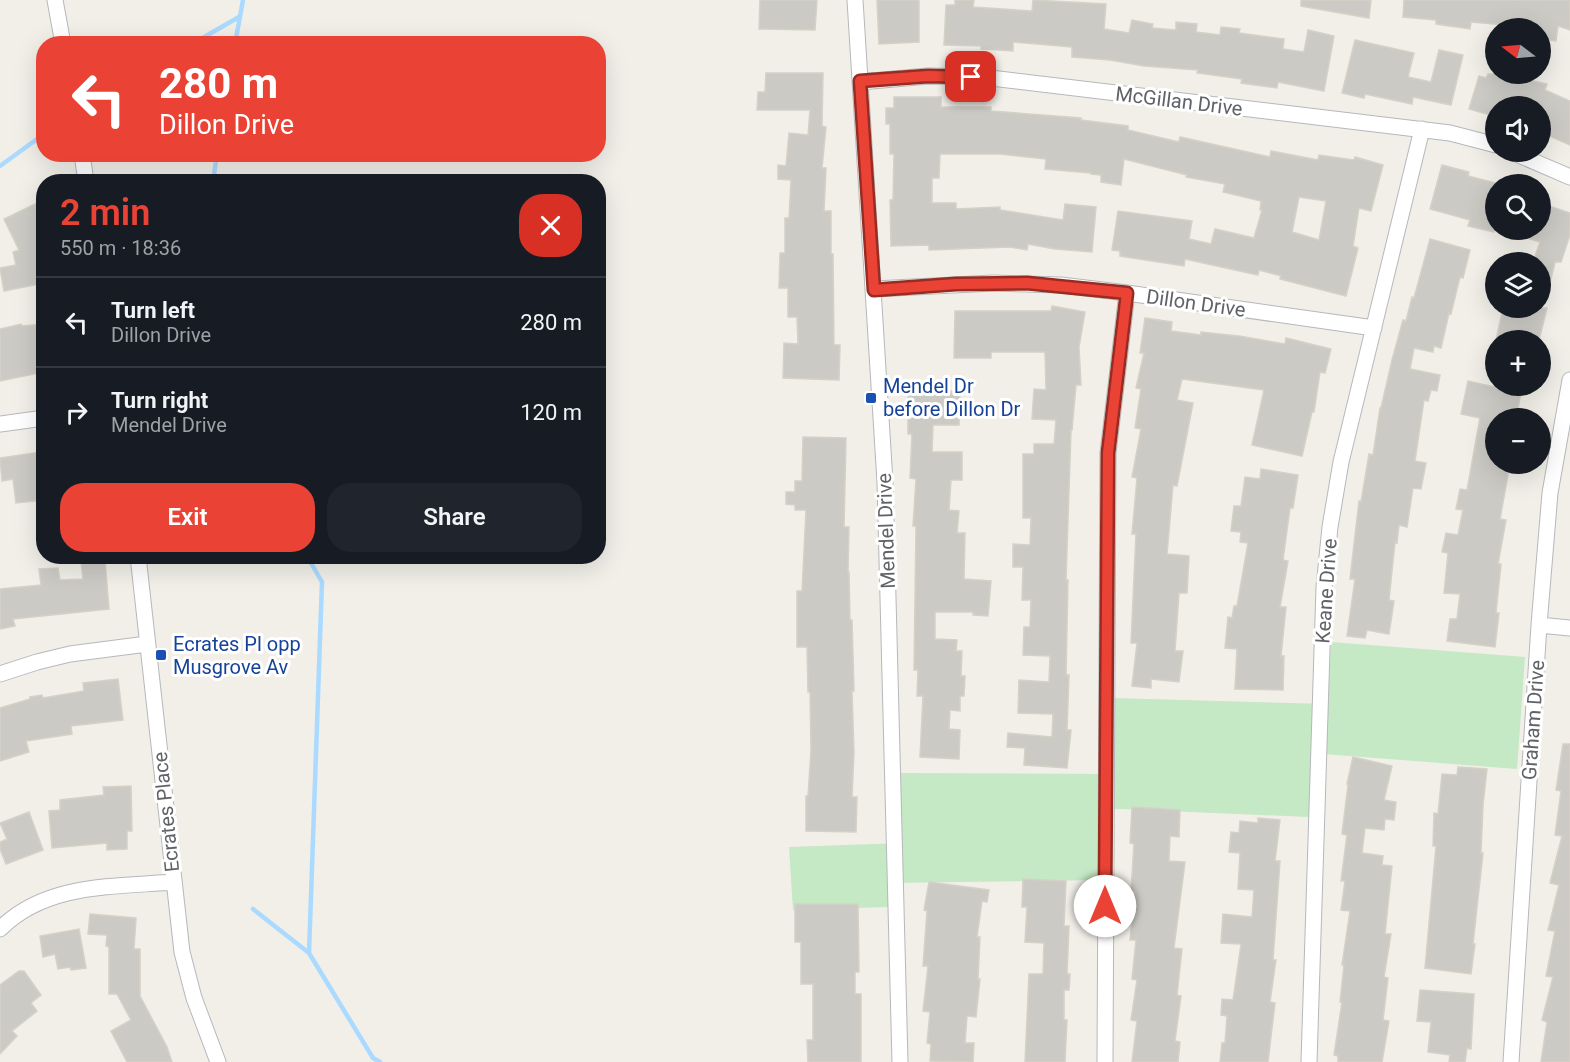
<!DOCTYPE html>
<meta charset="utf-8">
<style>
:root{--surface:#171b24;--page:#20242c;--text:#f1f3f6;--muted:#9ea1a6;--line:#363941;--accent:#ea4335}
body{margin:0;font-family:Roboto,sans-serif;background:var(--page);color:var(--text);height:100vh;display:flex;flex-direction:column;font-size:22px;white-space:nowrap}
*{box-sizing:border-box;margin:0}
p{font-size:20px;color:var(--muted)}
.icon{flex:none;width:33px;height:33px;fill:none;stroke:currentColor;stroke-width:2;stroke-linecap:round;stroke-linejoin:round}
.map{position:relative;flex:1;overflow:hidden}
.side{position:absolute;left:36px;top:174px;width:570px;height:390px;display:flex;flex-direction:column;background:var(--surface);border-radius:24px;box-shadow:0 6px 24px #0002}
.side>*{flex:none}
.hud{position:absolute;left:36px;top:36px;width:570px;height:126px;border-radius:24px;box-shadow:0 6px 24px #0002;background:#ea4335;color:#fff;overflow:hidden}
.needle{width:39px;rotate:286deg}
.buttons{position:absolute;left:1485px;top:18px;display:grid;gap:12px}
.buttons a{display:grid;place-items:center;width:66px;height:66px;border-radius:50%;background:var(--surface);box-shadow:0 6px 24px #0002;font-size:30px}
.pin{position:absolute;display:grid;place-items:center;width:51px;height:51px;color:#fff;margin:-26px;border-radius:12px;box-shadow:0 3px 9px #0006}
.me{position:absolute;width:66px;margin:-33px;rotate:0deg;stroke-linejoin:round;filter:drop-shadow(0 0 4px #0008)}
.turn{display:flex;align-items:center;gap:21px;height:126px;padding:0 24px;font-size:27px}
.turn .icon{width:78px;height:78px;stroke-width:2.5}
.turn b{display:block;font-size:42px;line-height:51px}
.round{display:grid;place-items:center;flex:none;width:63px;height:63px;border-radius:24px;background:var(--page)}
.head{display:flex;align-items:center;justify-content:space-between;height:102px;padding:0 24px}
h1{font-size:36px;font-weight:600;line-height:45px;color:var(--accent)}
.cta{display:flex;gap:12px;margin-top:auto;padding:12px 24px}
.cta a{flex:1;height:69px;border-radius:24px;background:var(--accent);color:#fff;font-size:24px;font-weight:600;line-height:69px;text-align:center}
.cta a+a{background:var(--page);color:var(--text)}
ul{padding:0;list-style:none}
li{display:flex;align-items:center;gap:18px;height:90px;padding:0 24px;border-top:2px solid var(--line)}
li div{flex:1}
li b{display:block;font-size:22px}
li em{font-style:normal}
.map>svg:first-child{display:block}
.green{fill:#c5e8c5}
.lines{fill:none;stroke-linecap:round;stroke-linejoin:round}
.stream{stroke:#aadaff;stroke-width:4.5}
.building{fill:#cccac5;stroke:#d6d1c6;stroke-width:1.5;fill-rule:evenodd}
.minor-casing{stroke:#b5b8bc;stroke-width:17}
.minor{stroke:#fff;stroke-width:15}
.route-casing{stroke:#982c22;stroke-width:15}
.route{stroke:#ea4335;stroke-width:10}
.transit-dot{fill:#1a4fb4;stroke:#fff;stroke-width:2}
.labels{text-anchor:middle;stroke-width:6;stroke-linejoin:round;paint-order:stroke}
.street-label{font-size:20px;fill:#5f6368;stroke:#fff}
.transit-label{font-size:20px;fill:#164399;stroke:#fff;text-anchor:start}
</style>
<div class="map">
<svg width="1570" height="1062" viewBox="0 0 1570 1062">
<rect width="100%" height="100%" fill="#f1efe8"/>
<path class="green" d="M 1331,642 L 1525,657 L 1517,769 L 1311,753 L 1309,817 L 1098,808 L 1097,880 L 888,883 L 888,907 L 793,910 L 789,847 L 902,843 L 900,773 L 1112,774 L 1112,698 L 1328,704 Z"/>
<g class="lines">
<path class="stream" d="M 192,44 L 239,17
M 235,44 L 243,0
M 0,166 L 44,134
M 213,182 L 217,154
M 307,556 L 322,582 L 309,953 L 373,1058 L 380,1062
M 253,909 L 309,953"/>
</g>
<path class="building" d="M 760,0 L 817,0 L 815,30 L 759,29 Z
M 877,0 L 919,0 L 919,42 L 879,44 Z
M 955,0 L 974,0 L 973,7 L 1032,11 L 1033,0 L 1106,4 L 1104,29 L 1129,33 L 1132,20 L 1153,24 L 1152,28 L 1176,30 L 1176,22 L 1197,24 L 1196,32 L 1220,35 L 1221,27 L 1240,29 L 1239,33 L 1284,39 L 1283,49 L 1304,52 L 1308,30 L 1334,36 L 1324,91 L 1278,82 L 1277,88 L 1241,83 L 1242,79 L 1197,73 L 1198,70 L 1144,66 L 1110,60 L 1072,57 L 1072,47 L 1013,42 L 1013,51 L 981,49 L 981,46 L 944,45 L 946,5 L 955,5 Z
M 1301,0 L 1371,0 L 1369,18 L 1301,6 Z
M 1404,0 L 1570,0 L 1570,30 L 1558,26 L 1556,41 L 1540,39 L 1540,28 L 1471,22 L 1470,29 L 1436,24 L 1436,20 L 1403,17 Z
M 1355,40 L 1414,53 L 1408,77 L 1431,82 L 1439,50 L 1463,55 L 1451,105 L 1413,97 L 1412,104 L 1365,94 L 1364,98 L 1342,93 Z
M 766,73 L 823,73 L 822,126 L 826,127 L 822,168 L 826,168 L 824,211 L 831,211 L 831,254 L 833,254 L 834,345 L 840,345 L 839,380 L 783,378 L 784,343 L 798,344 L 797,317 L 788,317 L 788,288 L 779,288 L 780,253 L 785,253 L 785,218 L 789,218 L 791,180 L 778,179 L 778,165 L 786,166 L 789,133 L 808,135 L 810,110 L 757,110 L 758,92 L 765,92 Z
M 1488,74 L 1503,74 L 1547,84 L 1545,90 L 1570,101 L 1570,145 L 1540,132 L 1540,106 L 1496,106 L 1494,116 L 1469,109 L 1479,76 L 1486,78 Z
M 894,97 L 941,97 L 941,107 L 991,107 L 991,111 L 1081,118 L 1081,120 L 1128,126 L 1128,130 L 1179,142 L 1180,137 L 1270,157 L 1271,151 L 1318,160 L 1319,155 L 1354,160 L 1355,157 L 1383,165 L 1371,211 L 1359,208 L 1353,246 L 1358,248 L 1346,296 L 1280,279 L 1281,276 L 1259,270 L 1258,275 L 1185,259 L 1184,266 L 1120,256 L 1120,251 L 1112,250 L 1118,211 L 1192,221 L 1189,239 L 1211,244 L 1215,229 L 1254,238 L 1262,210 L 1260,210 L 1261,201 L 1223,192 L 1225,184 L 1186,177 L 1187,175 L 1124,159 L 1121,185 L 1101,182 L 1101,175 L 1091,174 L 1091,173 L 1045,169 L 1046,159 L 1000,154 L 940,154 L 939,178 L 932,178 L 932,203 L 956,203 L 956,209 L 1000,207 L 1000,210 L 1063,220 L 1065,204 L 1096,207 L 1092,252 L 1055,249 L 1028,244 L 1027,250 L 1010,247 L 929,250 L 929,245 L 891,246 L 890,200 L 893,200 L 894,154 L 890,154 L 890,124 L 886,124 L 886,108 L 894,108 ZM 1299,197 L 1326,201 L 1319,240 L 1292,232 Z
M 1442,165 L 1469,172 L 1468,176 L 1496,183 L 1494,232 L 1468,226 L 1470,220 L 1430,209 Z
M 37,203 L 44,216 L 44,283 L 4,291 L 0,268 L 16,265 L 13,252 L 19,250 L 4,219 Z
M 1540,203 L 1570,213 L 1570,235 L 1561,262 L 1555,262 L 1545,303 L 1540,302 L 1540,262 L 1533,262 L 1540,242 L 1508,232 L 1509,230 L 1540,230 Z
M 1430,239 L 1470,250 L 1463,278 L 1460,277 L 1451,314 L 1449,313 L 1441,348 L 1434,346 L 1433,352 L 1414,348 L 1410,369 L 1440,375 L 1437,391 L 1431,390 L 1428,401 L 1424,400 L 1415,461 L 1426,463 L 1421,489 L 1413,488 L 1407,527 L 1399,525 L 1397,543 L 1395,542 L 1389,600 L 1394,601 L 1389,634 L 1367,630 L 1365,638 L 1347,636 L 1355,579 L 1350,579 L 1359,501 L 1361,502 L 1369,454 L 1373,455 L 1380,408 L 1381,408 L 1392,360 L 1403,320 L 1406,321 L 1412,297 L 1414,298 Z
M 1052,306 L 1085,312 L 1079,347 L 1081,385 L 1076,385 L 1072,430 L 1071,430 L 1066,580 L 1068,580 L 1066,675 L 1069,675 L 1067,730 L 1071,730 L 1067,768 L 1024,765 L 1025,748 L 1007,747 L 1008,733 L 1052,737 L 1053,714 L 1018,713 L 1019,680 L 1049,682 L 1050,656 L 1023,655 L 1024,627 L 1030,627 L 1031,600 L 1022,600 L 1023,567 L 1013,567 L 1013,544 L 1030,545 L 1031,518 L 1023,518 L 1023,454 L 1034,454 L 1034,444 L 1054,444 L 1056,420 L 1032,419 L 1034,389 L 1046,390 L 1045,352 L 991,352 L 991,358 L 954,358 L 955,311 L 1051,311 Z
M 1503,308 L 1547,308 L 1539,340 L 1496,340 Z
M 1145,318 L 1172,322 L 1171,331 L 1201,335 L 1201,332 L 1239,336 L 1285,344 L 1286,338 L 1331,349 L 1325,373 L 1320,372 L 1314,412 L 1312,412 L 1302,456 L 1252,445 L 1264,390 L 1182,379 L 1177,400 L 1193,403 L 1177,486 L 1173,485 L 1167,554 L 1189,556 L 1187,593 L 1179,593 L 1175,651 L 1183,651 L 1179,682 L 1151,679 L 1151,688 L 1132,686 L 1137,643 L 1131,643 L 1136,534 L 1132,534 L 1137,478 L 1132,477 L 1141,429 L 1135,428 L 1141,389 L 1136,388 L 1144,353 L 1140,353 Z
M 21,324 L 22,326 L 44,324 L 44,372 L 0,381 L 0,329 Z
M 1468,381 L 1521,393 L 1517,413 L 1512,412 L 1510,418 L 1496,418 L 1496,464 L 1510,464 L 1500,519 L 1506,520 L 1498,564 L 1501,564 L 1496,613 L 1499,613 L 1495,647 L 1447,641 L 1450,619 L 1457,619 L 1460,594 L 1444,593 L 1448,553 L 1442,552 L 1446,533 L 1458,535 L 1463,510 L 1456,509 L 1460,489 L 1467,490 L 1480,418 L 1461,414 Z
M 908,391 L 960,391 L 959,425 L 933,425 L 932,452 L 962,452 L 962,480 L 951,480 L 949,510 L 959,511 L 957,533 L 965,533 L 964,579 L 991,581 L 988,616 L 973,615 L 973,612 L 935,612 L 935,639 L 957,640 L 956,651 L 962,651 L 961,676 L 965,676 L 964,696 L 960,696 L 960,711 L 950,710 L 949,729 L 960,730 L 959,759 L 920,757 L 923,696 L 917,696 L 918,670 L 914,670 L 916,526 L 913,526 L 916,479 L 910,478 L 912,434 L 908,434 Z
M 803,437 L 846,438 L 844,527 L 849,527 L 848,572 L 849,572 L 850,620 L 852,620 L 854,691 L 852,691 L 854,752 L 852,797 L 857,797 L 856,832 L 806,831 L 806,796 L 808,796 L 811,750 L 810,692 L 808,692 L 807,647 L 797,647 L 797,591 L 802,591 L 806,510 L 795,510 L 795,505 L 786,504 L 786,492 L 795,492 L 795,481 L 802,481 Z
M 40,452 L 44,500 L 16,503 L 13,479 L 2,481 L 0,458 Z
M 1261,469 L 1298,475 L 1293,508 L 1290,508 L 1283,560 L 1288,561 L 1280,607 L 1286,607 L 1281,656 L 1284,656 L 1283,690 L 1235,689 L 1237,649 L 1225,648 L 1228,617 L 1232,618 L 1234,606 L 1237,606 L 1248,543 L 1240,542 L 1241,532 L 1231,531 L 1234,506 L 1241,506 L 1245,477 L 1260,479 Z
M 105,560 L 109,609 L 13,619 L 15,626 L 0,629 L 0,589 L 41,585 L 39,569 L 58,568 L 60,580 L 83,579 L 81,562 Z
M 118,679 L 123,720 L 71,726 L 72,734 L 26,741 L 29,752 L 0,761 L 0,708 L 30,699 L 30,697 L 42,695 L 43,698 L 84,691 L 83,683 Z
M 1563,744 L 1570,744 L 1570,1062 L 1541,1062 L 1547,1022 L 1542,1020 L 1553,977 L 1546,976 L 1555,931 L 1548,930 L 1559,885 L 1550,883 L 1562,836 L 1555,835 L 1561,791 L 1556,790 Z
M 1353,757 L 1392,766 L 1384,800 L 1396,802 L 1394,820 L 1385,819 L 1384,830 L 1365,828 L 1362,853 L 1383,856 L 1382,865 L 1392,866 L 1385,934 L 1391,934 L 1384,977 L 1388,978 L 1383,1020 L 1389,1021 L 1382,1062 L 1338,1062 L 1338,1056 L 1334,1055 L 1342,1002 L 1340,1002 L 1344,965 L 1342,965 L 1350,911 L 1341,910 L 1345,881 L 1341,881 L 1347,835 L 1342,834 L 1348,785 L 1347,784 Z
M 1458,767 L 1487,769 L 1483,805 L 1481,853 L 1483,853 L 1473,944 L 1475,944 L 1471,974 L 1425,968 L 1436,846 L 1433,846 L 1434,813 L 1438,814 L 1442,774 L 1457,775 Z
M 131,786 L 132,831 L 127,831 L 127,849 L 107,850 L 107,843 L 52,848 L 49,811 L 60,810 L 60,800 L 104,795 L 103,787 Z
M 1132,807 L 1180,810 L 1179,837 L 1170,836 L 1169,861 L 1185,862 L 1174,948 L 1182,949 L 1177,995 L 1181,996 L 1175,1041 L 1180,1042 L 1178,1062 L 1132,1062 L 1137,1021 L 1131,1020 L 1137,980 L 1132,979 L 1136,940 L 1130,940 L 1135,891 L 1131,891 L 1134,844 L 1130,843 Z
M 29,812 L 43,850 L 6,864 L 0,849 L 0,842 L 7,839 L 0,823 Z
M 1258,818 L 1280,820 L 1275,861 L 1280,861 L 1273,960 L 1276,960 L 1270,1002 L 1275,1003 L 1268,1062 L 1220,1062 L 1222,1043 L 1225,1043 L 1227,1016 L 1221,1015 L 1222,999 L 1233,1000 L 1241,944 L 1221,943 L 1223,914 L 1252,917 L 1254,890 L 1238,889 L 1240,853 L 1229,852 L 1231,832 L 1239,833 L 1240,821 L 1258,823 Z
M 1023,879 L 1066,881 L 1064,926 L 1069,926 L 1067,974 L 1070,974 L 1069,990 L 1064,990 L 1064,1020 L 1067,1020 L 1065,1062 L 1025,1062 L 1029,974 L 1043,974 L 1044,943 L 1025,942 L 1027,907 L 1022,907 Z
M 929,882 L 989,890 L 987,902 L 982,901 L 977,937 L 980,937 L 978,979 L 980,979 L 976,1017 L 967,1016 L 965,1043 L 974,1043 L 973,1062 L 930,1061 L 931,1044 L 927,1043 L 930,1012 L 923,1011 L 928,966 L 923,966 L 927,911 L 924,910 Z
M 795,904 L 858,904 L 859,972 L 855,972 L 855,994 L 861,994 L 861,1062 L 808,1062 L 807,1040 L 813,1040 L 813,984 L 801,984 L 801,942 L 795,942 Z
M 90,914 L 136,918 L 134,949 L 140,949 L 140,996 L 167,1047 L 172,1062 L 127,1062 L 111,1031 L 131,1020 L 117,994 L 109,994 L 109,947 L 106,946 L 107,935 L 88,934 Z
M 79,929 L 86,968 L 71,970 L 70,967 L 58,969 L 55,954 L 43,957 L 40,936 Z
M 19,971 L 24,971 L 41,995 L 31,1003 L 37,1011 L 12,1031 L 17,1036 L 0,1054 L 0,985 Z
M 1420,990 L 1474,994 L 1471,1049 L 1467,1048 L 1465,1062 L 1449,1062 L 1450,1055 L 1428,1052 L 1431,1022 L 1417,1021 Z"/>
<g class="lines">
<defs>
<path id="minor" d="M 55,0 L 63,44
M 855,0 L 885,482 L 900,1062
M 860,82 L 928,76 L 983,77 L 1450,133 L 1496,145
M 1512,152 L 1570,177
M 82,154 L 86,182
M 874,289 L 993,283 L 1061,285 L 1127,293 L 1374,328
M 0,424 L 44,418
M 138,556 L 182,952 L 194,998 L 218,1062
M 1539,625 L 1570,628
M 0,674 L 37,662 L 70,654 L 147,644
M 0,929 C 46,883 113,887 174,882
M 1105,1062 L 1108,453 L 1127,293
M 1309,1062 L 1324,587 L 1330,527 L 1341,462 L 1422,129
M 1511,1062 L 1539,625 L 1550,493 L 1570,380"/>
</defs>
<use href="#minor" class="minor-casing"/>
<use href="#minor" class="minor"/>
</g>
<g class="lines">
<defs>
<path id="route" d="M 971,77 L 928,76 L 860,81 L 874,290 L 956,284 L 1027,283 L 1127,293 L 1108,453 L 1105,906"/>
</defs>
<use href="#route" class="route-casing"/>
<use href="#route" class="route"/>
</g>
<g class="transit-dot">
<rect x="865" y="392" width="12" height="12" rx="3"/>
<rect x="155" y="649" width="12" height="12" rx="3"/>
</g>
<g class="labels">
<g class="street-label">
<text transform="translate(1179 101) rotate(7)" y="7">McGillan Drive</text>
<text transform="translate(1196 303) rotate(8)" y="7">Dillon Drive</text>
<text transform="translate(886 531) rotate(-92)" y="7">Mendel Drive</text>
<text transform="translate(1326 591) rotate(-86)" y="7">Keane Drive</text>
<text transform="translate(1533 720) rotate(-86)" y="7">Graham Drive</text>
<text transform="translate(166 812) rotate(-96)" y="7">Ecrates Place</text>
</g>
<g class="transit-label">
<text x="883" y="393">Mendel Dr<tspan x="883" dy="23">before Dillon Dr</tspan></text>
<text x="173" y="651">Ecrates Pl opp<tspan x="173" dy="23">Musgrove Av</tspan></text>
</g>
</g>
</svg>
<div class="buttons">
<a><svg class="needle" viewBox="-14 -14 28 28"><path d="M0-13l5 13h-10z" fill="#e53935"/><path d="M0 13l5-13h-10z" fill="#9ea1a6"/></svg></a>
<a><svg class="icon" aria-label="sound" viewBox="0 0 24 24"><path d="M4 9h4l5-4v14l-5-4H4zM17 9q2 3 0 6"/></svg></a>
<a><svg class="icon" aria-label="search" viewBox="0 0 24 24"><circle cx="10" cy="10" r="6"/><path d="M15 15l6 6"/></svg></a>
<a><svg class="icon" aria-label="layers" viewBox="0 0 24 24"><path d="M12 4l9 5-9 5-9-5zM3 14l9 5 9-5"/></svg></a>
<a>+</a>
<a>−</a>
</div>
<div class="pin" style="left:971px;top:77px;background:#d93025"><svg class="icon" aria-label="arrive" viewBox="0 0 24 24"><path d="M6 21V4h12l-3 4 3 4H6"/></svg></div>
<svg class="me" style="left:1105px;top:906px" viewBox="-20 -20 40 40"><circle r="19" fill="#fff"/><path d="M0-13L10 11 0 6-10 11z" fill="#ea4335"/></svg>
<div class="hud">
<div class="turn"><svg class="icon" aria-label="left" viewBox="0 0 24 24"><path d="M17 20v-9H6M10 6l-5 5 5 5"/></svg><div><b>280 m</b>Dillon Drive</div></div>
</div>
<section class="side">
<div class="head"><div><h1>2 min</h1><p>550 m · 18:36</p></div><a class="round" style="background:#d93025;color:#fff"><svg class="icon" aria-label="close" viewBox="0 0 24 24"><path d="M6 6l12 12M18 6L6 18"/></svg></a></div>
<ul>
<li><svg class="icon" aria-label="left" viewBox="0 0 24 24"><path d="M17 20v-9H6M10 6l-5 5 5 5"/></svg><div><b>Turn left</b><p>Dillon Drive</p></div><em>280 m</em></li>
<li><svg class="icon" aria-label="right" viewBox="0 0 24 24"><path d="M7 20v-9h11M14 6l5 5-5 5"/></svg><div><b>Turn right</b><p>Mendel Drive</p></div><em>120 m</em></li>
</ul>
<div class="cta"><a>Exit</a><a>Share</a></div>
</section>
</div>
